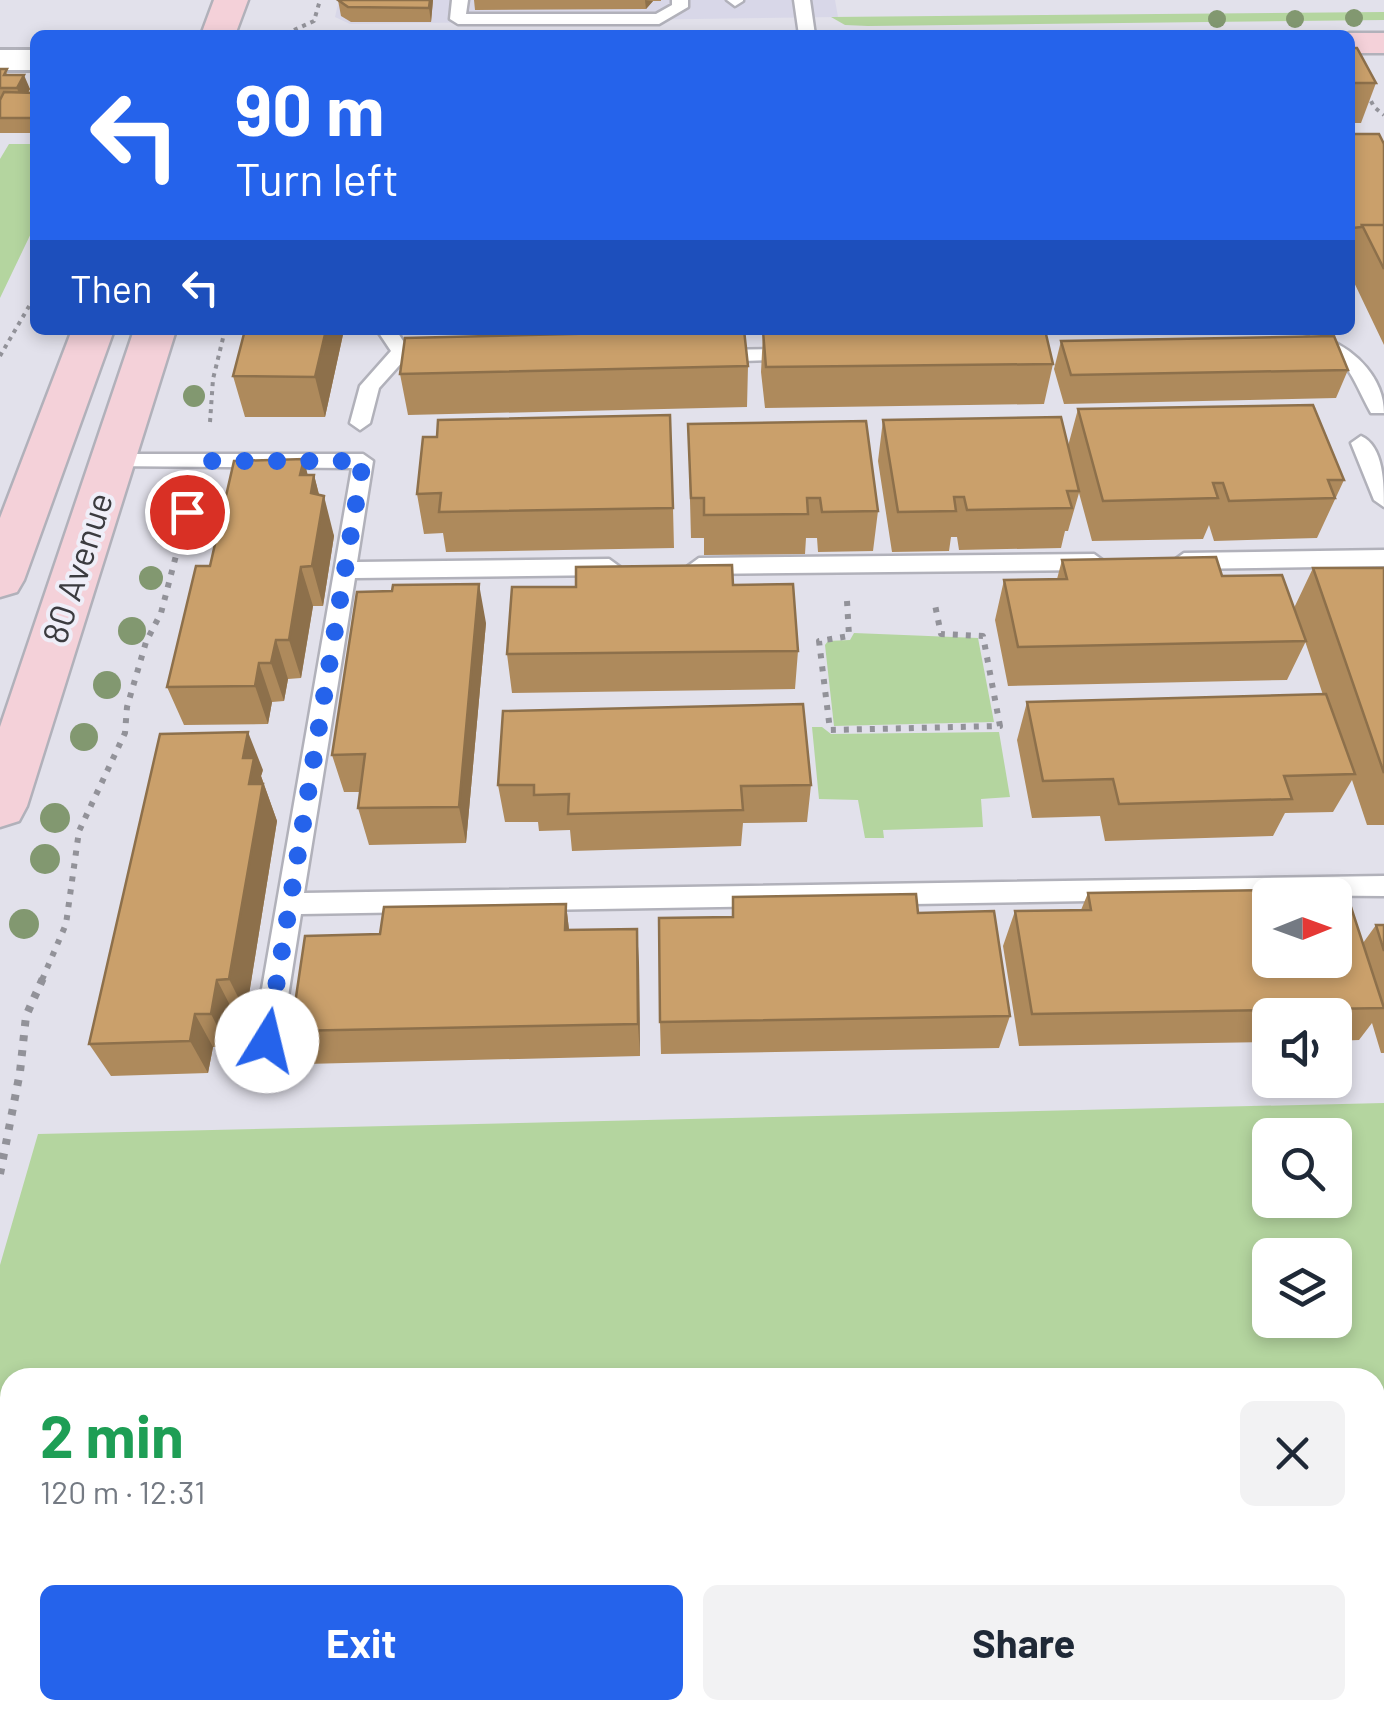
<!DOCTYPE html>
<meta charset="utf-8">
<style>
:root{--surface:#fff;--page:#f2f2f3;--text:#1f2937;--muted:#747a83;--accent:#2563eb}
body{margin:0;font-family:Barlow,sans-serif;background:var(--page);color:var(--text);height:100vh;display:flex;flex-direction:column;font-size:38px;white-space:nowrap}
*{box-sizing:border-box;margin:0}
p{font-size:32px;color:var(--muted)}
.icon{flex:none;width:55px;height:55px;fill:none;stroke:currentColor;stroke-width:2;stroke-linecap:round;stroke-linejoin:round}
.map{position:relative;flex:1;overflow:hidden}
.side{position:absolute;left:0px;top:1368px;width:1385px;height:352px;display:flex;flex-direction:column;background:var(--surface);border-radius:30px 30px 0 0;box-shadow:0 5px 15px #0003}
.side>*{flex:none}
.banner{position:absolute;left:30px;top:30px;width:1325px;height:305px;border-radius:15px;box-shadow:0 5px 15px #0003;background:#2563eb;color:#fff;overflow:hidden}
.needle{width:65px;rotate:89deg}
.fabs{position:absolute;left:1252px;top:878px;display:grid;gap:20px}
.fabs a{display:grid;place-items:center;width:100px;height:100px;border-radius:15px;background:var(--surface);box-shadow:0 5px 15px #0003;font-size:50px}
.pin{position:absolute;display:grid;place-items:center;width:85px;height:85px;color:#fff;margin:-42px;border:5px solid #fff;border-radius:50%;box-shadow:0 2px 10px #0007}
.me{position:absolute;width:110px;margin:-55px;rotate:9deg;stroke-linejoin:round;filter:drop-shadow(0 0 8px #0008)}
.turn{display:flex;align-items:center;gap:35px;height:210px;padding:0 40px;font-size:45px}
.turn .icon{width:130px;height:130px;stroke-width:2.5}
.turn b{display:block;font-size:70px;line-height:85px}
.then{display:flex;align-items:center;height:95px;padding:0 40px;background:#0003;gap:20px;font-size:38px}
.round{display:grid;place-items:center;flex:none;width:105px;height:105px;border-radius:15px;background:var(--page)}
.summary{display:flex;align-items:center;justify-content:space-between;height:170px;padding:0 40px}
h1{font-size:60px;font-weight:700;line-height:75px;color:#1e9e55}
.cta{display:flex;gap:20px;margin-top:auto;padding:20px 40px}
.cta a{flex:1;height:115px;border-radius:15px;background:var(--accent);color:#fff;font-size:40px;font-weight:700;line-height:115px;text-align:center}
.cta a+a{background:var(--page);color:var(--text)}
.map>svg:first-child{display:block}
.built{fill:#d8d7e8}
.green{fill:#b4d59f;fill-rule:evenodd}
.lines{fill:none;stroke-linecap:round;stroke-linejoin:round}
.stream{fill:#5e9ca0;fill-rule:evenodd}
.lane-casing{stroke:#b1b1ba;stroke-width:5}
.street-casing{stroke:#b1b1ba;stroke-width:6}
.secondary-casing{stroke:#b1b1ba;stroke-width:5}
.path-far2{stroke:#929299;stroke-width:4;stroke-dasharray:4 5;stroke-linecap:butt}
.path-far1{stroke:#929299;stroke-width:6;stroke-dasharray:5 8;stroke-linecap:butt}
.path{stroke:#929299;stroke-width:8;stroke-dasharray:6 9;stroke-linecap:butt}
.lane{fill:#fff;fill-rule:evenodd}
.street{fill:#fff;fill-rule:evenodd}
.secondary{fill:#f4d1d9;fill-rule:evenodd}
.tree{fill:#829870}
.wall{fill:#ae8a5c}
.shaded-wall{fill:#8d704b}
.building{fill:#caa06b;stroke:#8d704b;stroke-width:2.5}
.route{stroke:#2563eb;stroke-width:18;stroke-dasharray:0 32.4}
.labels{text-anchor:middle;stroke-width:8;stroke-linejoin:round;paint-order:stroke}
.street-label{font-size:35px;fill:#3b3b3f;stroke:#efeef8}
</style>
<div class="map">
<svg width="1384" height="1718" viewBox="0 0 1384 1718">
<rect width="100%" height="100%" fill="#e2e1eb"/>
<path class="built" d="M 339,0 L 835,0 L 838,17 L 350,24 L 335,17 Z"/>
<path class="green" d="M 1384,12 L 1384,20 L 868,26 L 845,25 L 831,17 Z
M 9,144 L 35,144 L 35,225 L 0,298 L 0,159 Z
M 854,633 L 978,638 L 994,722 L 834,726 L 825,645 L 828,641 L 850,640 Z
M 812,727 L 822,727 L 831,734 L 999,732 L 1010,797 L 981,799 L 983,827 L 883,830 L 884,838 L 865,838 L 858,800 L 819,799 Z
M 1384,1103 L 1384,1718 L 0,1718 L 0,1265 L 38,1134 ZM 1335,1135 L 1335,1200 L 1270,1200 L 1270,1135 ZM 1335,1255 L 1335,1320 L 1270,1320 L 1270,1255 ZM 10,1378 L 1375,1378 L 1375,1710 L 10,1710 Z"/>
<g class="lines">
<path class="stream" d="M 10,1619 L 10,1643 L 0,1647 L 0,1623 Z
M 1152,1710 L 1213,1710 L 1216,1718 L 1155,1718 Z"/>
<defs>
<path id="lane" d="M 452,0 L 468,0 L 466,14 L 656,14 L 672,5 L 672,0 L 688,0 L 688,7 L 659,24 L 458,24 L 450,19 Z
M 727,0 L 743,0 L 743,1 L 735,6 Z
M 794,0 L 810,0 L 815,35 L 799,35 Z
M 377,330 L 396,330 L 407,347 L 441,354 L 444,358 L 434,364 L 405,359 L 379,388 L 370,423 L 360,430 L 350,423 L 360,386 L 391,351 Z
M 1314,330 L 1332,330 L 1327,339 C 1357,351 1384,379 1384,413 L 1371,413 C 1348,371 1344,340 1288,354 L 1278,348 L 1281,344 L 1309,337 Z
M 793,349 L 803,355 L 800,359 L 713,362 L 703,356 L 713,350 Z
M 1361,436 C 1384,446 1384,485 1384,507 L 1374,500 L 1351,443 Z
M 113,454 L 363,454 L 373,461 L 357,562 L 609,559 L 620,567 L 609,575 L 355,578 L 304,893 L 1384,876 L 1384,896 L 1270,895 L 1270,898 L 301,914 L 281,1041 L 277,1050 L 267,1053 L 257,1050 L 253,1041 L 352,468 L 106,466 L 103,461 Z
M 1384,550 L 1384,566 L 1184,569 L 1173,561 L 1184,553 Z
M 1094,554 L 1105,562 L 1094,570 L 699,574 L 688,566 L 699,558 Z"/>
<path id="street" d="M 0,50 L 35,50 L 35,70 L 0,70 Z"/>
<path id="secondary" d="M 214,0 L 248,0 L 235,35 L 201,35 Z
M 1350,33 L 1384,33 L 1384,53 L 1350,53 L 1350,35 L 1341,35 Z
M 72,330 L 114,330 L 24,580 L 17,592 L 0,597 L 0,518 Z
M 134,330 L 176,330 L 27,806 L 19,821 L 0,827 L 0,727 Z"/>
</defs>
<use href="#lane" class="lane-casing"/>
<use href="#street" class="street-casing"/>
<use href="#secondary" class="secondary-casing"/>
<path class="path-far2" d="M 294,30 L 314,21 L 320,0
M 1367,93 L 1374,107 L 1384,115
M 0,356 L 35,296
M 210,422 L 213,379 L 225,330"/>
<path class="path-far1" d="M 847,601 L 849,636 L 819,641 L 830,730 L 1000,726 L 983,636 L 941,634 L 934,600
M 42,980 L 66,924 L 79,831 L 125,733 L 127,707 L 146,642 L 161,613 L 191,498"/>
<path class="path" d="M 0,1174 L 20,1072 L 26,1016 L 43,978"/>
<use href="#lane" class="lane"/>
<use href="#street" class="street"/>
<use href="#secondary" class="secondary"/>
</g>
<g class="tree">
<circle cx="1354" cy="18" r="9"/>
<circle cx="1217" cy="19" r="9"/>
<circle cx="1295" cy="19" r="9"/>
<circle cx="194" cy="396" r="11"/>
<circle cx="165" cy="533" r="12"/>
<circle cx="151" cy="578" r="12"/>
<circle cx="132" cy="631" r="14"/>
<circle cx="107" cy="685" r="14"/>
<circle cx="84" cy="737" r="14"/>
<circle cx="55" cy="818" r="15"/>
<circle cx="45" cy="859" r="15"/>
<circle cx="24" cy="924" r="15"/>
</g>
<path class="wall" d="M 338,0 L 433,0 L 431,22 L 351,22 L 341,16 Z
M 474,0 L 661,0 L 661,1 L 653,1 L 646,9 L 475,10 Z
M 1350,48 L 1376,83 L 1361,123 L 1350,123 Z
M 0,69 L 30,89 L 28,93 L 35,93 L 35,133 L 0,133 Z
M 1350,134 L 1384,144 L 1384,345 L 1350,274 Z
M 245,330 L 344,330 L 325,417 L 245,417 L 233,376 Z
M 513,330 L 1209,330 L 1046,333 L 1053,364 L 1044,404 L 765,408 L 761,372 L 763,333 L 745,334 L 748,366 L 747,407 L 408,415 L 400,374 L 514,335 Z
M 1061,341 L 1348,370 L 1336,398 L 1064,404 L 1054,369 Z
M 1078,409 L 1344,480 L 1317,538 L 1214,541 L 1209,525 L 1203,539 L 1092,541 L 1079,493 L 1068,531 L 1065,531 L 1061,548 L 959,550 L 957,537 L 951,537 L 949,551 L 892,552 L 878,461 L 883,420 L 1068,446 Z
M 688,424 L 878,511 L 873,551 L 818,552 L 817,538 L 806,538 L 805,554 L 704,555 L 704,538 L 691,538 Z
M 423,437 L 673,508 L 674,548 L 446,552 L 443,533 L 424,534 L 417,494 Z
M 314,475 L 319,495 L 334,536 L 323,606 L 313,606 L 301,678 L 288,679 L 284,701 L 272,702 L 268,724 L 184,725 L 167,687 L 210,566 Z
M 1062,560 L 1222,576 L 1306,641 L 1287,680 L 1008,686 L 995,620 L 1004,580 L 1057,579 Z
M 1313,568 L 1384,568 L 1384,825 L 1367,825 L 1352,780 L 1333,812 L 1285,813 L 1273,836 L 1105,841 L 1100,816 L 1032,818 L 1017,740 L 1027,702 L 1323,695 L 1294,608 Z
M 733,585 L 798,651 L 795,689 L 512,693 L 507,654 Z
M 486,623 L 466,843 L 369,845 L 358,808 L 360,792 L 344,792 L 332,755 Z
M 263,770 L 261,776 L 277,821 L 246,1013 L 234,1013 L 228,1047 L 213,1047 L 208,1073 L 111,1076 L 89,1044 Z
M 498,785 L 811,785 L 807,822 L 743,823 L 741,846 L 572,851 L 570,830 L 539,831 L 538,822 L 505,822 Z
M 1088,893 L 1270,960 L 1363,943 L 1376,925 L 1384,925 L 1384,1053 L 1381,1053 L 1372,1023 L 1359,1040 L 1335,1041 L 1335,1015 L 1270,1015 L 1270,1042 L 1019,1046 L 1003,946 L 1015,911 L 1081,910 Z
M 733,897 L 918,913 L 1010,1016 L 999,1048 L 661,1054 L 660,1022 L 732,917 Z
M 566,904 L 569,930 L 639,963 L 640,1056 L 305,1064 L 291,1031 L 380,934 Z"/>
<path class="shaded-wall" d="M 430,0 L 433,0 L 431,22 L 429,8 Z
M 645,0 L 653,1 L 646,9 Z
M 24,75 L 30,89 L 22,103 L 17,88 Z
M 326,330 L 344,330 L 325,417 L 315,377 Z
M 304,459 L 311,489 L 314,475 L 322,506 L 324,496 L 334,536 L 323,606 L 312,566 L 300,475 Z
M 301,567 L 313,606 L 301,678 L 289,640 Z
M 479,584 L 486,623 L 466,843 L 459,807 Z
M 276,640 L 288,679 L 284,701 L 271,663 Z
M 259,663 L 272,702 L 268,724 L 255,686 Z
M 248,732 L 263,770 L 261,776 L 277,821 L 246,1013 L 229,979 L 249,784 L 243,758 Z
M 566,904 L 570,938 L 565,930 Z
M 637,929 L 639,963 L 640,1056 L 638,1024 Z
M 217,980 L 234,1013 L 228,1047 L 211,1014 Z
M 195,1014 L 213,1047 L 208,1073 L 190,1041 Z"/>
<path class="building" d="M 338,0 L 430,0 L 429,8 L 348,7 Z
M 1350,48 L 1357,48 L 1376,83 L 1350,83 Z
M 0,69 L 7,69 L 4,75 L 24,75 L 17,88 L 0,88 Z
M 4,92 L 35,93 L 35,118 L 0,118 L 0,100 Z
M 1350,134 L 1379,134 L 1384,144 L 1384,225 L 1362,225 L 1361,227 L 1353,228 L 1350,221 Z
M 1362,225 L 1384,225 L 1384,269 Z
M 245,330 L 326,330 L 315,377 L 233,376 Z
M 737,330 L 744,330 L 748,366 L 400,374 L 405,338 Z
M 834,330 L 1045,330 L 1053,364 L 766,367 L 763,331 Z
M 1334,336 L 1348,370 L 1071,375 L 1061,341 Z
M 1313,405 L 1344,480 L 1328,480 L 1335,498 L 1229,501 L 1223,483 L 1213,483 L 1218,498 L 1103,501 L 1078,409 Z
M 670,415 L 673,508 L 439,512 L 441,493 L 417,494 L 423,437 L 437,437 L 438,420 Z
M 1061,417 L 1079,491 L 1067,491 L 1072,508 L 967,510 L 964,497 L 954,497 L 956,511 L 898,512 L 883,420 Z
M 866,421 L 878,511 L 822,512 L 820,498 L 807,498 L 808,514 L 704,515 L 704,498 L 691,498 L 688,424 Z
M 304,459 L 300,475 L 314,475 L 311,493 L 324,496 L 312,566 L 301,567 L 289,640 L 276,640 L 271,663 L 259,663 L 255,686 L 167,687 L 196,566 L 210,566 L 234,461 Z
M 1216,557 L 1222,576 L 1282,575 L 1306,641 L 1018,647 L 1004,580 L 1067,579 L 1062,560 Z
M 732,565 L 733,585 L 793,584 L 798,651 L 507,654 L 512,587 L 576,587 L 576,567 Z
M 1313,568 L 1384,568 L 1384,773 Z
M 479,584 L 459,807 L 358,808 L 365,754 L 332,755 L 357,592 L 392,591 L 393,585 Z
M 1326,694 L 1355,774 L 1284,776 L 1292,799 L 1119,804 L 1113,779 L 1043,781 L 1027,702 Z
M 803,704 L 811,785 L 741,786 L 743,810 L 568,814 L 569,794 L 534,795 L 534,785 L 498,785 L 503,711 Z
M 248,732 L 243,758 L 254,758 L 249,784 L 263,784 L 229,979 L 217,980 L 211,1014 L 195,1014 L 190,1041 L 89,1044 L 160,734 Z
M 1271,890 L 1273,895 L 1270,895 L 1270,960 L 1335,960 L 1335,904 L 1350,904 L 1384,1008 L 1032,1014 L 1015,911 L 1091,910 L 1088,893 Z
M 916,894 L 918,913 L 994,911 L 1010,1016 L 660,1022 L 659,918 L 733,917 L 733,897 Z
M 566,904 L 565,930 L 637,929 L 638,1024 L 291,1031 L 305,936 L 380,934 L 384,907 Z
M 1376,925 L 1384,925 L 1384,951 Z"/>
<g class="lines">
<path class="route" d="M 187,512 L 200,461 L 363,461 L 267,1041"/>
</g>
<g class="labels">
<g class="street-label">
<text transform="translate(78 568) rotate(-72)" y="12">80 Avenue</text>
</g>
</g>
</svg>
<div class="fabs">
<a><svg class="needle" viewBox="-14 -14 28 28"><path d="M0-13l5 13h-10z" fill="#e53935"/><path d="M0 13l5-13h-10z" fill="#747a83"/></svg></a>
<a><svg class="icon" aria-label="sound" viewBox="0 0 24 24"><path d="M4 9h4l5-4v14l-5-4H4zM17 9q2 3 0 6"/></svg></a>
<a><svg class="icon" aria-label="search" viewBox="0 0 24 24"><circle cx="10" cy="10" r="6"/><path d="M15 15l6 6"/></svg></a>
<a><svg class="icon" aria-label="layers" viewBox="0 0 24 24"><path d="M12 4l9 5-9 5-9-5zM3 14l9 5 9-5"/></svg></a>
</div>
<div class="pin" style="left:187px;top:512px;background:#d93025"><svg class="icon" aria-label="arrive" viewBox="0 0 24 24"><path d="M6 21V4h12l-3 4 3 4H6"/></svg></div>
<svg class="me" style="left:267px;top:1041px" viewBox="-20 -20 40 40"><circle r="19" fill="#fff"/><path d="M0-13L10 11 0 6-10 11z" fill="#2563eb"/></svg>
<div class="banner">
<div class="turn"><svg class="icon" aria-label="left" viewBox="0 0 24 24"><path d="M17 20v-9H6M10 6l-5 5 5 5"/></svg><div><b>90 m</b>Turn left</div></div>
<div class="then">Then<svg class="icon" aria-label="left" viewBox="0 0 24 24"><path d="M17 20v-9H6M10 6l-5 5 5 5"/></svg></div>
</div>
<section class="side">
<div class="summary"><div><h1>2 min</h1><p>120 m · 12:31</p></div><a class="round"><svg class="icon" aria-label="close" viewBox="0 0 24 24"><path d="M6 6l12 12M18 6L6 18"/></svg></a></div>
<div class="cta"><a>Exit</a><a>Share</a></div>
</section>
</div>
